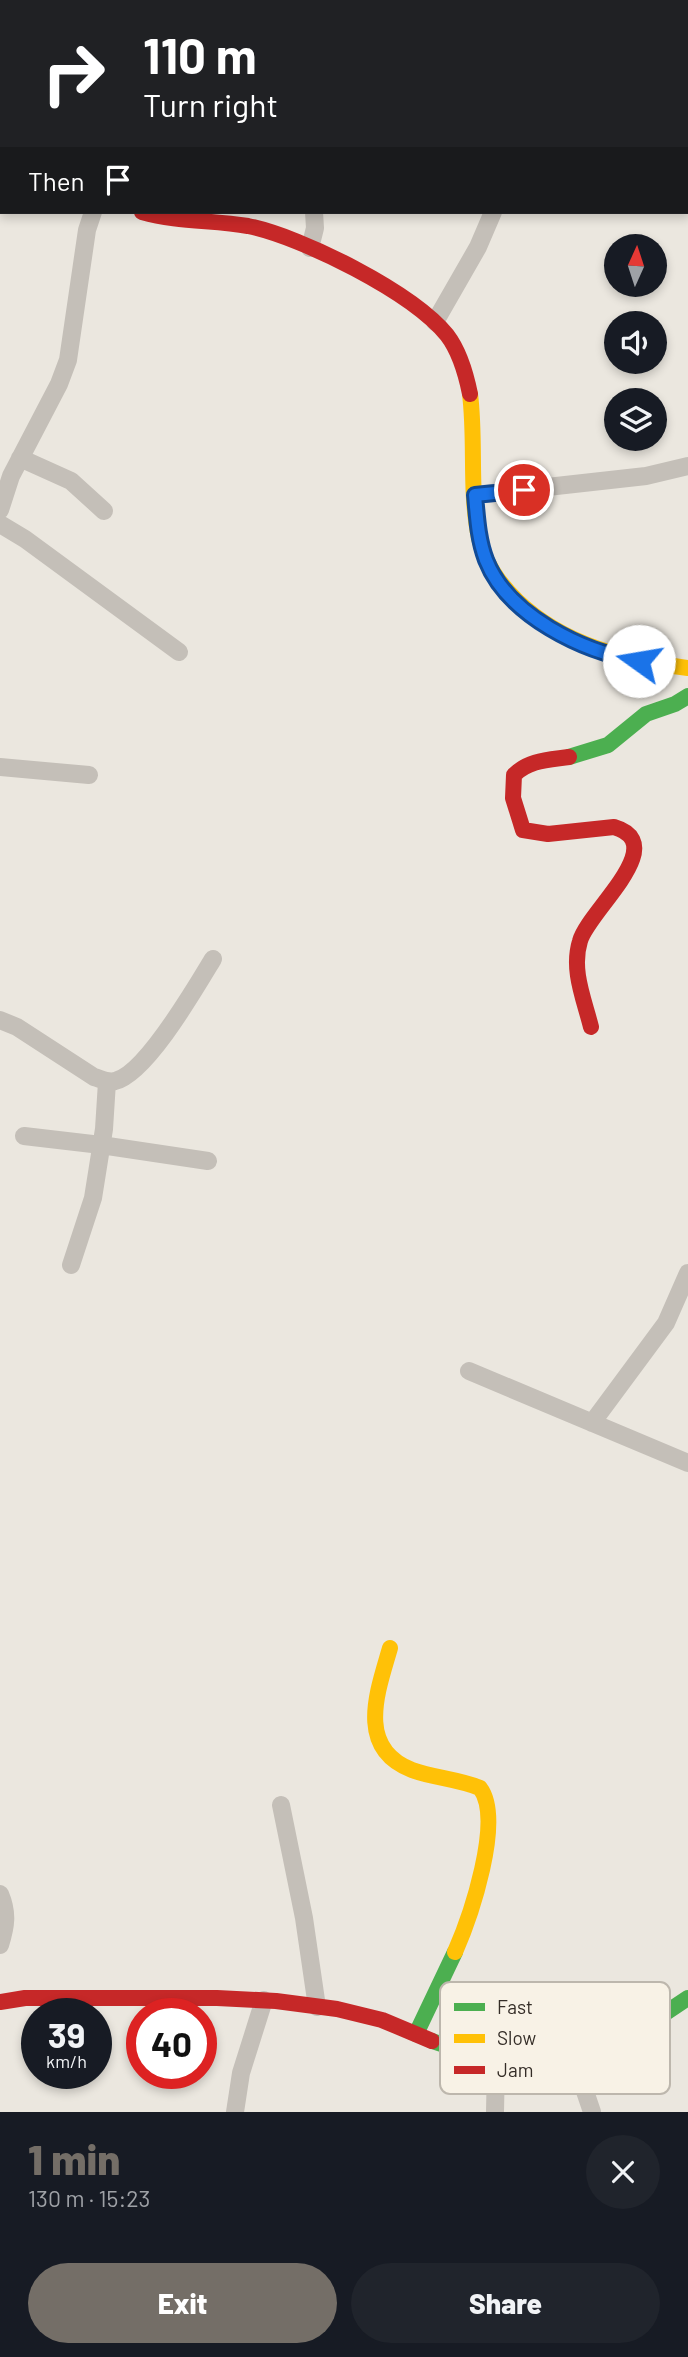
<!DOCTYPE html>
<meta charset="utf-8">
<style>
:root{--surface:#171b24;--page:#20242c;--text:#f1f3f6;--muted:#9ea1a6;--accent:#746e67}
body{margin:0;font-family:Barlow,sans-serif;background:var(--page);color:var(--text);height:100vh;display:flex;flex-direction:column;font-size:26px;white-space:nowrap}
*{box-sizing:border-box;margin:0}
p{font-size:23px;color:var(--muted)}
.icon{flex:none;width:38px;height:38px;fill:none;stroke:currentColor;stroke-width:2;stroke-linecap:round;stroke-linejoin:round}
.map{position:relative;height:2112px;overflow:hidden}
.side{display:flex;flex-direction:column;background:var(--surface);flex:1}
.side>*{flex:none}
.banner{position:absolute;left:0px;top:0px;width:690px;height:214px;box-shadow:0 4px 10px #0003;background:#202124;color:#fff;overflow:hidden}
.needle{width:46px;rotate:3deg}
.fabs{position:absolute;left:604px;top:234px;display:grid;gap:14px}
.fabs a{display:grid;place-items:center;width:63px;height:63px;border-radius:50%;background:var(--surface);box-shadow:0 4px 10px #0003;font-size:35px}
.speed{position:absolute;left:21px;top:1998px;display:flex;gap:14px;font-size:35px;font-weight:700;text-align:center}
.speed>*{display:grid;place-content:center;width:91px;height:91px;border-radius:50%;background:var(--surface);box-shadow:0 4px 10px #0003;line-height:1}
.speed small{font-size:18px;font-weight:400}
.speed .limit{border:10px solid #d22;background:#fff;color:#111}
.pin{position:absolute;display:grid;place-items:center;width:60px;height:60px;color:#fff;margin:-30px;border:4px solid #fff;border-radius:50%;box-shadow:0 2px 7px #0007}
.me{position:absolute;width:77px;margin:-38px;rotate:283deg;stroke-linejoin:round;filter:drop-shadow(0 0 5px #0008)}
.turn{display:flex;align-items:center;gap:24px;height:147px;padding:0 28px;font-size:32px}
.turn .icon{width:91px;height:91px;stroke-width:2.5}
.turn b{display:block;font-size:49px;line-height:60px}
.then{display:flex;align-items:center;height:66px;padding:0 28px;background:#0003;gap:14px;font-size:26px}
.round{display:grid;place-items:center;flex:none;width:74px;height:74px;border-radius:37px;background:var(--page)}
.head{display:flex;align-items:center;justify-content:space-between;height:119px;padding:0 28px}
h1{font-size:42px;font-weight:800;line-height:52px;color:var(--accent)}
.cta{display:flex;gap:14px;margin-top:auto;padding:14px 28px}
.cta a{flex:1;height:80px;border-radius:42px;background:var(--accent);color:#fff;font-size:28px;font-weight:800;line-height:80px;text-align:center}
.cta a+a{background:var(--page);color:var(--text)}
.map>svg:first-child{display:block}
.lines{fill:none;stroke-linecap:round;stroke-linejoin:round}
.street{stroke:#c4bfb8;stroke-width:18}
.fast{stroke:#4caf50;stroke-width:16}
.slow{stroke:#ffc107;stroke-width:16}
.jam{stroke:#c62828;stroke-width:16}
.route-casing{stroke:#114b97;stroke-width:18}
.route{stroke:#1a73e8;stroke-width:12}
.key{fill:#f8f2e6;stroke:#bdb7ad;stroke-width:2}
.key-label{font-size:19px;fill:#342d27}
</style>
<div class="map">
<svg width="688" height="2112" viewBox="0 0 688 2112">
<rect width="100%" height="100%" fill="#ebe7df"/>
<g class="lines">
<path class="street" d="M 342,2 L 343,0
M 464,2 L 465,0
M 0,5 L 2,8
M 310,248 L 315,228 L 314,212
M 435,322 L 478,247 L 493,212
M 20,458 L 71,481 L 104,511
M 475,495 L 646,476 L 688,466
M 0,510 L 11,476 L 59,384 L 68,360 L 87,230 L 93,212
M 0,524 L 25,539 L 179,652
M 0,767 L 89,775
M 0,1020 L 17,1027 L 94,1077 C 101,1079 108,1083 115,1081 C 146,1074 196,987 213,959
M 24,1136 L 101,1145 L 208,1161
M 71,1265 L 93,1198 L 104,1129 L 107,1082
M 469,1371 L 688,1463
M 592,1423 L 666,1323 L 688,1273
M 281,1805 L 304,1918 L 317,2007
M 0,1894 C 8,1913 6,1926 0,1945
M 574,2059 L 592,2112
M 235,2112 L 241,2073 L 264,2000
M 495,2112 L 496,2062"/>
<path class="fast" d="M 569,757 L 608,745 L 646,714 L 675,704 L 688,696
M 416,2034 L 455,1952
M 432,2041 L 496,2062 L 589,2056 L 640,2030 L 688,1998"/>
<path class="slow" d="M 0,133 L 2,134
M 470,394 C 476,442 469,491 479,538 C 485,564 499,583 517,601 C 564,646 625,660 688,668
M 390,1648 C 378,1690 355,1748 412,1770 C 434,1778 458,1779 480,1788 C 504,1820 470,1918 455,1952"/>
<path class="jam" d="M 142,212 C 177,222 212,220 248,226 C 302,237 412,292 447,335 C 460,352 466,374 470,394
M 569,757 C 549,760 529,760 514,775 L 513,798 L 523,830 L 548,834 L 614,827 C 672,844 588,911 580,941 C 571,970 584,999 591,1027
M 0,2002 L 25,1998 L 217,1998 L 276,2001 L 337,2009 L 382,2020 L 432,2041"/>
</g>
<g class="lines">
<defs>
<path id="route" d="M 524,490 L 475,495 C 477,517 478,539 486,560 C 508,616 583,652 639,661"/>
</defs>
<use href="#route" class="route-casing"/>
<use href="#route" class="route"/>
</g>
<rect x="440" y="1982" width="230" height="112" rx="10" class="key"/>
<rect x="454" y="2003" width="31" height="8" fill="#4caf50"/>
<rect x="454" y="2034" width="31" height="9" fill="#ffc107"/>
<rect x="454" y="2066" width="31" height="8" fill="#c62828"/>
<g class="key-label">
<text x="497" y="2014">Fast</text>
<text x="497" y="2045">Slow</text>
<text x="497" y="2077">Jam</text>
</g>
</svg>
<div class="fabs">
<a><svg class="needle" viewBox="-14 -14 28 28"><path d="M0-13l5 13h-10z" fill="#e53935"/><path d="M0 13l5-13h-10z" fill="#9ea1a6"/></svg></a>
<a><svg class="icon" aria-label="sound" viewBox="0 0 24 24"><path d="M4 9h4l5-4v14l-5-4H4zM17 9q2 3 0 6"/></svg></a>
<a><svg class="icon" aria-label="layers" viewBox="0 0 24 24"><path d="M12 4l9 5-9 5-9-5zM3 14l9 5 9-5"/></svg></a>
</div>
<div class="speed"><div>39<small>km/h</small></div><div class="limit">40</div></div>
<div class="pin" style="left:524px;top:490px;background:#d93025"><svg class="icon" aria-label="arrive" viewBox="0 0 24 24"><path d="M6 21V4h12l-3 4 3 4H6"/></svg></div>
<svg class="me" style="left:639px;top:661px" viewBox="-20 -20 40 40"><circle r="19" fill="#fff"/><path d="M0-13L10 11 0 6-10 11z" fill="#1a73e8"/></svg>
<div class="banner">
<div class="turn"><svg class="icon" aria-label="right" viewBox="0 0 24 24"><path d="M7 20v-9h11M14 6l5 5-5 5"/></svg><div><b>110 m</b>Turn right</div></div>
<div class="then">Then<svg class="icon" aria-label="arrive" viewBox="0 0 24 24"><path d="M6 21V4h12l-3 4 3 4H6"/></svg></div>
</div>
</div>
<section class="side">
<div class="head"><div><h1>1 min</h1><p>130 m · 15:23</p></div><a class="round"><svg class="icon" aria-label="close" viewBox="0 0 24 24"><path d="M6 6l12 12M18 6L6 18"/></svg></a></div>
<div class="cta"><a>Exit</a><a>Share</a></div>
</section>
